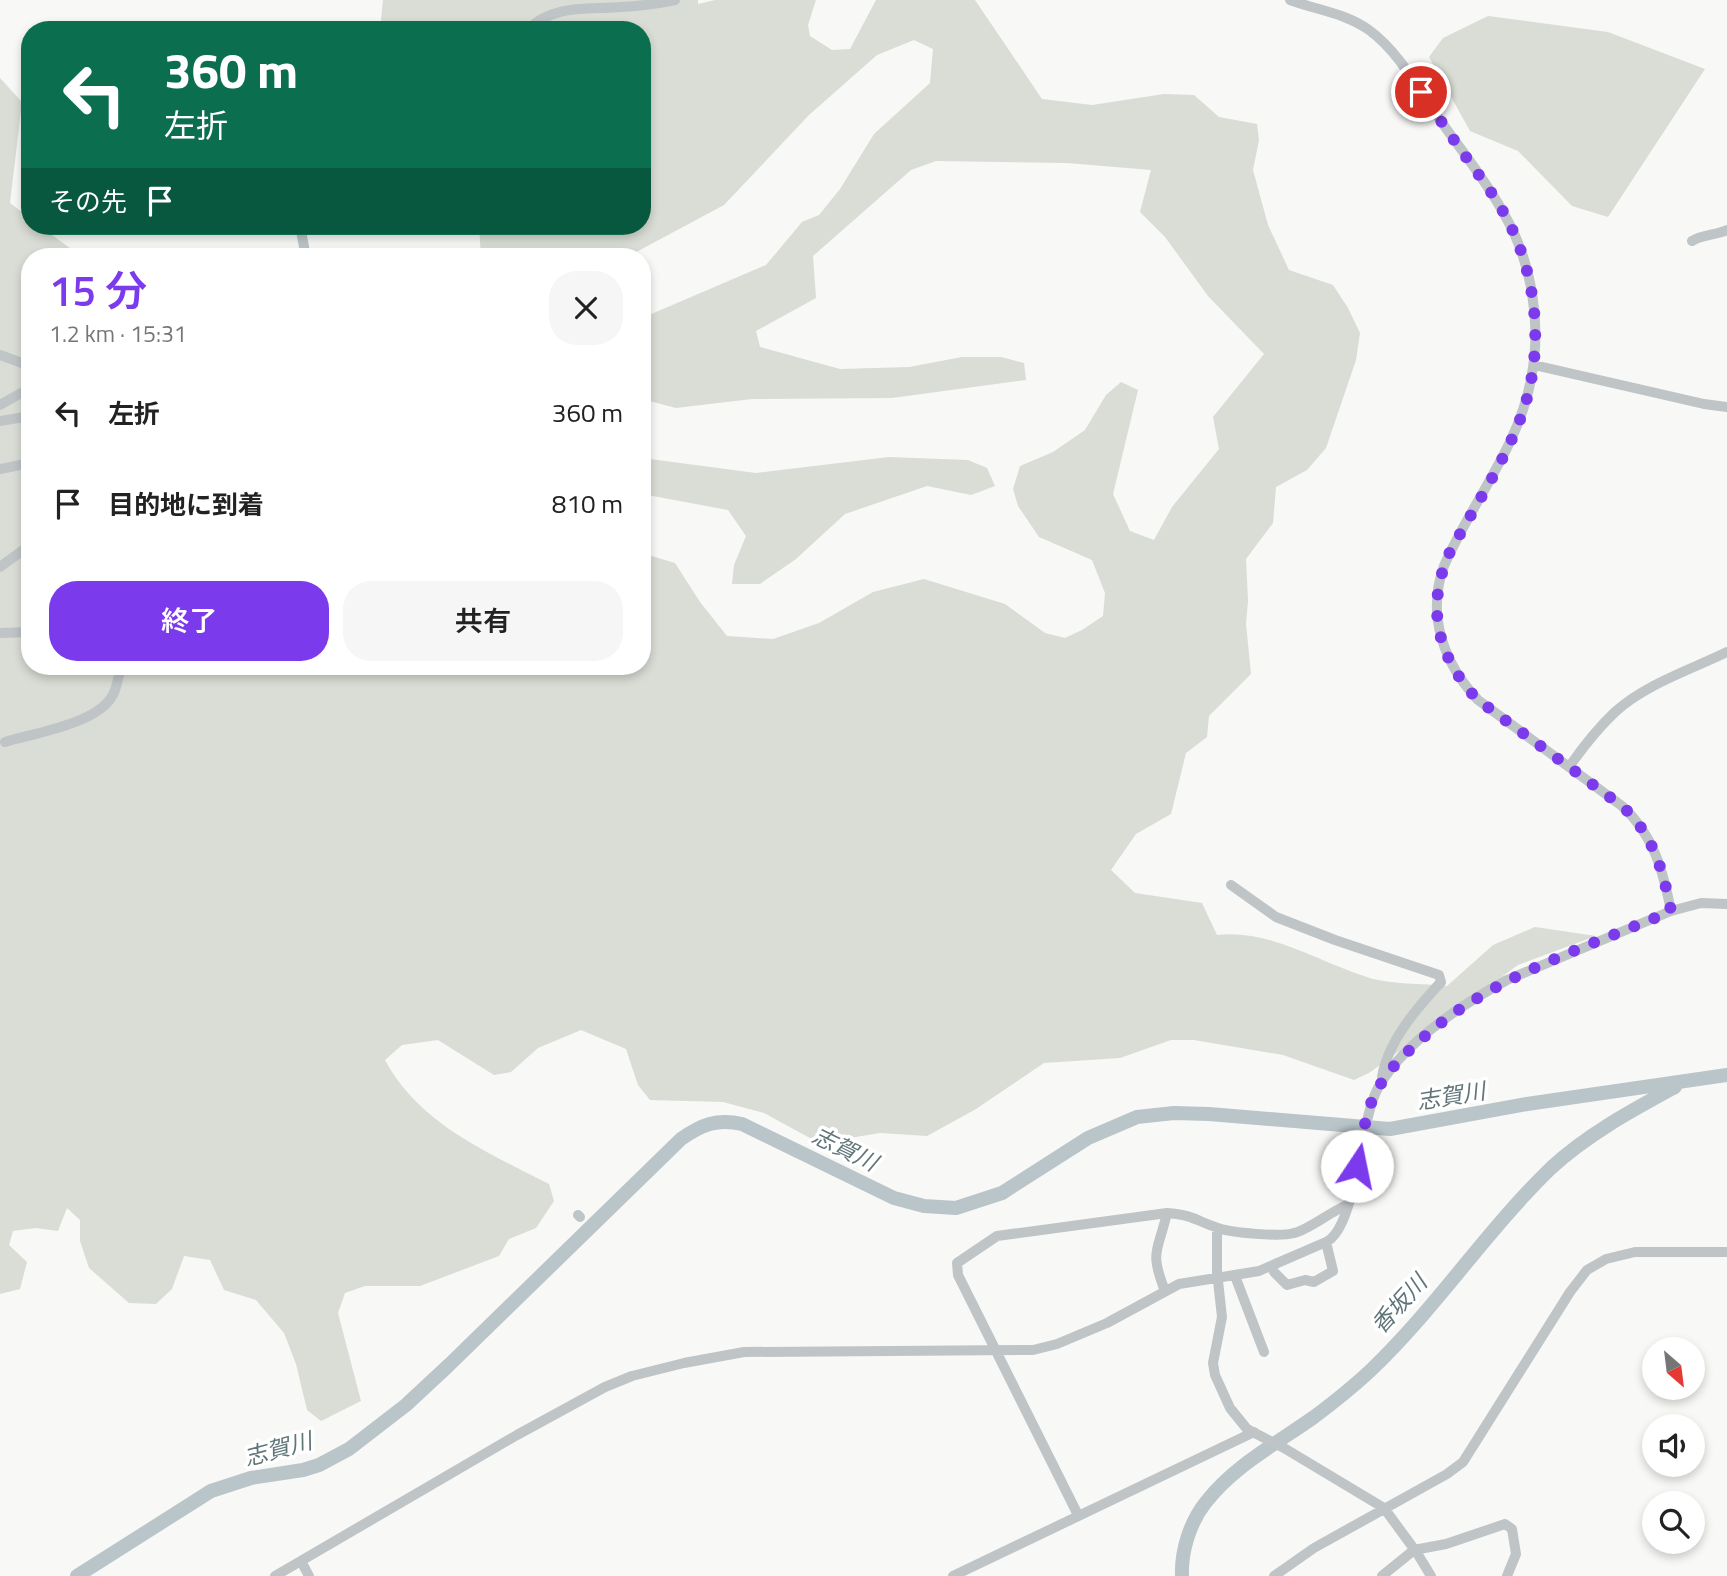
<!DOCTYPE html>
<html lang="ja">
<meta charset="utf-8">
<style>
:root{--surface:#fff;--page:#f6f6f6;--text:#222;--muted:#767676;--accent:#7c3aed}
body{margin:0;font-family:"Titillium Web","Noto Sans JP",sans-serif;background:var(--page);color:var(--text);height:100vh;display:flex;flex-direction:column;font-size:26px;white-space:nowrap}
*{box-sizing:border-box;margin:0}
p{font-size:23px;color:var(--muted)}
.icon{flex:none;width:38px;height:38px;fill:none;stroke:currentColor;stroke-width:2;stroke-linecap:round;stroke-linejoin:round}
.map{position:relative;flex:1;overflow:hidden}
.side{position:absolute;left:21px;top:248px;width:630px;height:427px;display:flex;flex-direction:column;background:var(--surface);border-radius:28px;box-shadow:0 4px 10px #0003}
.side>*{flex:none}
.hud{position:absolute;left:21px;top:21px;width:630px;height:214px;border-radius:28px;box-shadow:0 4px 10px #0003;background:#0b6e4f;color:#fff;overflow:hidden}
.needle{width:46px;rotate:152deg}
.buttons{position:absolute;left:1642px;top:1337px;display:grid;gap:14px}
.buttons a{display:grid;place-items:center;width:63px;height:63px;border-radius:50%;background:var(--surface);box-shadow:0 4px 10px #0003;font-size:35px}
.pin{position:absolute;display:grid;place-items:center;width:60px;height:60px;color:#fff;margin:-30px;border:4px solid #fff;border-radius:50%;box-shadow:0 2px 7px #0007}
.me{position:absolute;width:77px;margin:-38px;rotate:11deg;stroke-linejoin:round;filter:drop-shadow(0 0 5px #0008)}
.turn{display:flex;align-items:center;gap:24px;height:147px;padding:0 28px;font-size:32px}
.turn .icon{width:91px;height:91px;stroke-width:2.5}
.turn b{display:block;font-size:49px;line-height:60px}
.then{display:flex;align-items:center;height:66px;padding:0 28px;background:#0003;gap:14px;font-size:26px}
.round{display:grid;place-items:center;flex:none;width:74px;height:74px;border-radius:28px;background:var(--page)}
.headline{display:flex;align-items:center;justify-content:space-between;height:119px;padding:0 28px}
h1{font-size:42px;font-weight:600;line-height:52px;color:var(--accent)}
.action{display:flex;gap:14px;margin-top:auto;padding:14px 28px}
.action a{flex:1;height:80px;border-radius:28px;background:var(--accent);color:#fff;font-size:28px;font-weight:600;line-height:80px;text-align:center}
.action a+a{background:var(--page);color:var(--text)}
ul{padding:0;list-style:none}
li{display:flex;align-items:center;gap:21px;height:91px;padding:0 28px}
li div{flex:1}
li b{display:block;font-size:26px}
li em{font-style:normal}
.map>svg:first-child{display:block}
.green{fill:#d9ddd5}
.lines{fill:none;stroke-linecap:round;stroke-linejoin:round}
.river{stroke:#b9c5c9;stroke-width:14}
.minor{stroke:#bfc4c7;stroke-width:10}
.route{stroke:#7c3aed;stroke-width:12;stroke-dasharray:0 21.6}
.labels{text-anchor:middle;stroke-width:7;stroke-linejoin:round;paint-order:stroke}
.water-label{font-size:23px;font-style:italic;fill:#607579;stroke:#fff}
</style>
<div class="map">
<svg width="1727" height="1576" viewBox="0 0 1727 1576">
<rect width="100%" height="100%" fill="#f8f8f6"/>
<path class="green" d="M 383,0 L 698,0 L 698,4 L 715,0 L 816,0 L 808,25 L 810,36 L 832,50 L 850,49 L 876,0 L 975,0 L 1042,99 L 1092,105 L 1164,94 L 1194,95 L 1219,117 L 1257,124 L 1259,140 L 1253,170 L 1268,225 L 1289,270 L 1333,285 L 1348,308 L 1360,333 L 1356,360 L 1326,448 L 1307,470 L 1276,487 L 1273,523 L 1246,559 L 1248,601 L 1246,624 L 1251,674 L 1209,716 L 1207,737 L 1186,753 L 1171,814 L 1136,834 L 1111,870 L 1135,893 L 1202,903 L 1217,935 C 1270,929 1318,962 1367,977 C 1389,985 1423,983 1447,986 L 1493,945 L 1535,927 L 1596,936 L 1518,965 L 1369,1073 L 1354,1080 L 1283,1055 L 1194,1040 L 1171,1040 L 1120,1058 L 1044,1063 L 976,1109 L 927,1136 L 880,1133 L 819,1143 L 764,1113 L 723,1102 L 650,1100 L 638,1085 L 626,1049 L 581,1030 L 538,1048 L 511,1072 L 494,1075 L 438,1040 L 402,1045 L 385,1060 C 419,1124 487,1152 549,1184 L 554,1201 L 536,1228 L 509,1239 L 499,1256 L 420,1286 L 365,1286 L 345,1293 L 338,1313 L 361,1401 L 321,1421 L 307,1410 L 296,1364 L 284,1333 L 256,1300 L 224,1290 L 210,1260 L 184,1256 L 172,1289 L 156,1304 L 129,1303 L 89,1268 L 80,1241 L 80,1220 L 67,1208 L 58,1231 L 36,1228 L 13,1231 L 9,1245 L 27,1262 L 20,1289 L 0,1294 L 0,78 L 22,102 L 10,203 L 30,218 L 30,226 L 40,226 L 82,257 L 30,257 L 30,667 L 642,667 L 642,553 L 675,563 L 700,602 L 727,636 L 773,639 L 819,623 L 873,592 L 924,579 L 1005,604 L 1045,633 L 1065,638 L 1082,630 L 1103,616 L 1105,593 L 1092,560 L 1039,537 L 1018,506 L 1013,489 L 1020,466 L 1053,452 L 1085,430 L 1106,395 L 1121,382 L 1138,390 L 1113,494 L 1130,531 L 1154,540 L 1172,507 L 1219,449 L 1213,417 L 1264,354 L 1208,296 L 1165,237 L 1140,212 L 1151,170 L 1067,163 L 936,161 L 911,170 L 813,256 L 816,298 L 756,331 L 760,347 L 840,369 L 909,367 L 962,357 L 1001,357 L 1024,363 L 1026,380 L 892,398 L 752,399 L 676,408 L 642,399 L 642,318 L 766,265 L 802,222 L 819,215 L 840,189 L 874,134 L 930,83 L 933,49 L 914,40 L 877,55 L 809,115 L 724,205 L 627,257 L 481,257 L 479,226 L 642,226 L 642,30 L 380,30 Z
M 1488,16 L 1608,32 L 1705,69 L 1608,217 L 1572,206 L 1518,151 L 1470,131 L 1429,57 L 1443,38 Z
M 889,457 L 968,460 L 987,468 L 995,486 L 971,495 L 927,486 L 845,514 L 796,559 L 760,584 L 732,584 L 734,565 L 746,536 L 728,510 L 642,494 L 642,458 L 756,473 Z"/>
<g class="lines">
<path class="river" d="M 77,1576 L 211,1491 L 251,1478 L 303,1470 L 319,1465 L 349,1449 L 406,1405 L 449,1365 L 681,1139 C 701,1125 717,1118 742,1124 L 894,1198 L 924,1206 L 956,1208 L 1002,1193 L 1088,1138 L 1137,1117 L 1174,1113 L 1209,1114 L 1390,1129 L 1527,1104 L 1727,1075
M 1182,1576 C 1181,1551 1190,1522 1206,1502 C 1235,1465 1276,1444 1314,1417 C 1334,1402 1353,1387 1371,1370 C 1436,1308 1486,1231 1551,1168 C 1588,1134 1631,1111 1675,1087"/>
<path class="minor" d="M 1290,0 C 1317,10 1345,13 1369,30 C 1398,51 1418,88 1438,117 C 1460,149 1486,180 1504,214 C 1532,262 1542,324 1531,379 C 1519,447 1471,503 1444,566 C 1426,615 1444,664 1478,700 L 1622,806 C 1653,834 1663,870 1671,911
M 528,30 C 551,4 589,10 621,7 C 639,6 657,4 675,0
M 300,226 L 306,257
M 1692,241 C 1701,235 1716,235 1727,230
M 0,355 L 30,366
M 1534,365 L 1704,404 L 1727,407
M 0,405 L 30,388
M 0,421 L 30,416
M 0,469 L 30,463
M 0,567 L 30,545
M 0,633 L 30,632
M 5,742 C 35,733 94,724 111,698 C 118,688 117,677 122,667
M 1569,767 C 1583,747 1598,728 1615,712 C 1646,684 1690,670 1727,652
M 1231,885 L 1276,917 L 1335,940 L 1439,975 L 1441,982 C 1417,1008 1388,1041 1382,1077
M 578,1215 L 580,1217
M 1217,1228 L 1217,1272 L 1222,1317 L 1213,1363 L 1215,1375 L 1230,1408 L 1247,1429 L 1284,1448 L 1384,1508 L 1417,1553 L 1431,1576
M 1272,1266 L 1274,1272 L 1287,1285 L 1305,1280 L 1314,1282 L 1333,1271 L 1326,1242
M 1235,1276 L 1264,1352
M 1165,1291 C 1149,1250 1158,1252 1167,1213
M 1078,1515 L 958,1275 L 957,1263 L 997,1236 L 1167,1213 C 1194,1215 1196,1221 1218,1228 C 1232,1233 1280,1237 1294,1233 C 1308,1230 1330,1212 1347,1205
M 301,1561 L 309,1576
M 275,1576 L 517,1435 L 605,1387 L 632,1376 L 684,1363 L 744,1352 L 1033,1350 L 1057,1344 L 1107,1323 L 1179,1284 L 1259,1271 L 1326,1242 C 1357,1227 1359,1122 1378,1088 C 1404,1042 1461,1005 1507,980 L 1671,911 L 1701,903 L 1727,904
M 953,1576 L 1254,1432
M 1274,1576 L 1314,1548 L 1447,1474 L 1463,1462 L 1570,1292 L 1587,1270 L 1606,1259 L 1635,1252 L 1727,1252
M 1382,1576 L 1414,1550 L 1446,1544 L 1505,1524 L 1512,1529 L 1516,1554 L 1507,1576"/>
</g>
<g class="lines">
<path class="route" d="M 1357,1166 C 1363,1140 1364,1112 1378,1089 C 1389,1068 1407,1052 1424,1037 C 1494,975 1586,948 1671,911 C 1663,870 1653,834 1622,806 L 1478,700 C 1438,658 1425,609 1449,554 C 1473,509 1503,465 1521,417 C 1545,352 1538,276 1505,215 C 1497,200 1486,185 1476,171 C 1457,145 1439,118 1421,92"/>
</g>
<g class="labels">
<g class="water-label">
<text transform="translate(1451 1096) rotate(-9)" y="8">志賀川</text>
<text transform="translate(845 1149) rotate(26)" y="8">志賀川</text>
<text transform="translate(1399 1304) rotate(-48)" y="8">香坂川</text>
<text transform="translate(278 1449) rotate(-15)" y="8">志賀川</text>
</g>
</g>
</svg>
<div class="buttons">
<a><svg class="needle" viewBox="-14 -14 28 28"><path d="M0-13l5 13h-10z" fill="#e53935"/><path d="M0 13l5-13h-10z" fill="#767676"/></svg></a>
<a><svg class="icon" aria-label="sound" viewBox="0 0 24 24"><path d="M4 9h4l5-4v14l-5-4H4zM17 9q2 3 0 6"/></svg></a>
<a><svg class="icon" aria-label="search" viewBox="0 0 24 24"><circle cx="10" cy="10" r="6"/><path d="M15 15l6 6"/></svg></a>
</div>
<div class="pin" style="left:1421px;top:92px;background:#d93025"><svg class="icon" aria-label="arrive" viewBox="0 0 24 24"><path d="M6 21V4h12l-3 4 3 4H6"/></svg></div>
<svg class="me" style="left:1357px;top:1166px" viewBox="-20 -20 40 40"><circle r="19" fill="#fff"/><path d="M0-13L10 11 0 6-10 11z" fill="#7c3aed"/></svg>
<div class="hud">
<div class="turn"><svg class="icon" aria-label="left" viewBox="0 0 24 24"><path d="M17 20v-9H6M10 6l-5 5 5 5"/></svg><div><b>360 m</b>左折</div></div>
<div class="then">その先<svg class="icon" aria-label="arrive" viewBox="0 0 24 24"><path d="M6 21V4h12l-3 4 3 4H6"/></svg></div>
</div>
<section class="side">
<div class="headline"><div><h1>15 分</h1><p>1.2 km · 15:31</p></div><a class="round"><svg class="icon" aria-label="close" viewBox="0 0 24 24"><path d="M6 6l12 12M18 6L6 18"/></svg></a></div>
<ul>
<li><svg class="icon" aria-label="left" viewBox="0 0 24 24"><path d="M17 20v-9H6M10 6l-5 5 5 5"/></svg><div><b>左折</b></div><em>360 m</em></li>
<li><svg class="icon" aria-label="arrive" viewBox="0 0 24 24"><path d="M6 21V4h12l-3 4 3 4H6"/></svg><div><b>目的地に到着</b></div><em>810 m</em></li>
</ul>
<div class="action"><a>終了</a><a>共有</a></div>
</section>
</div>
